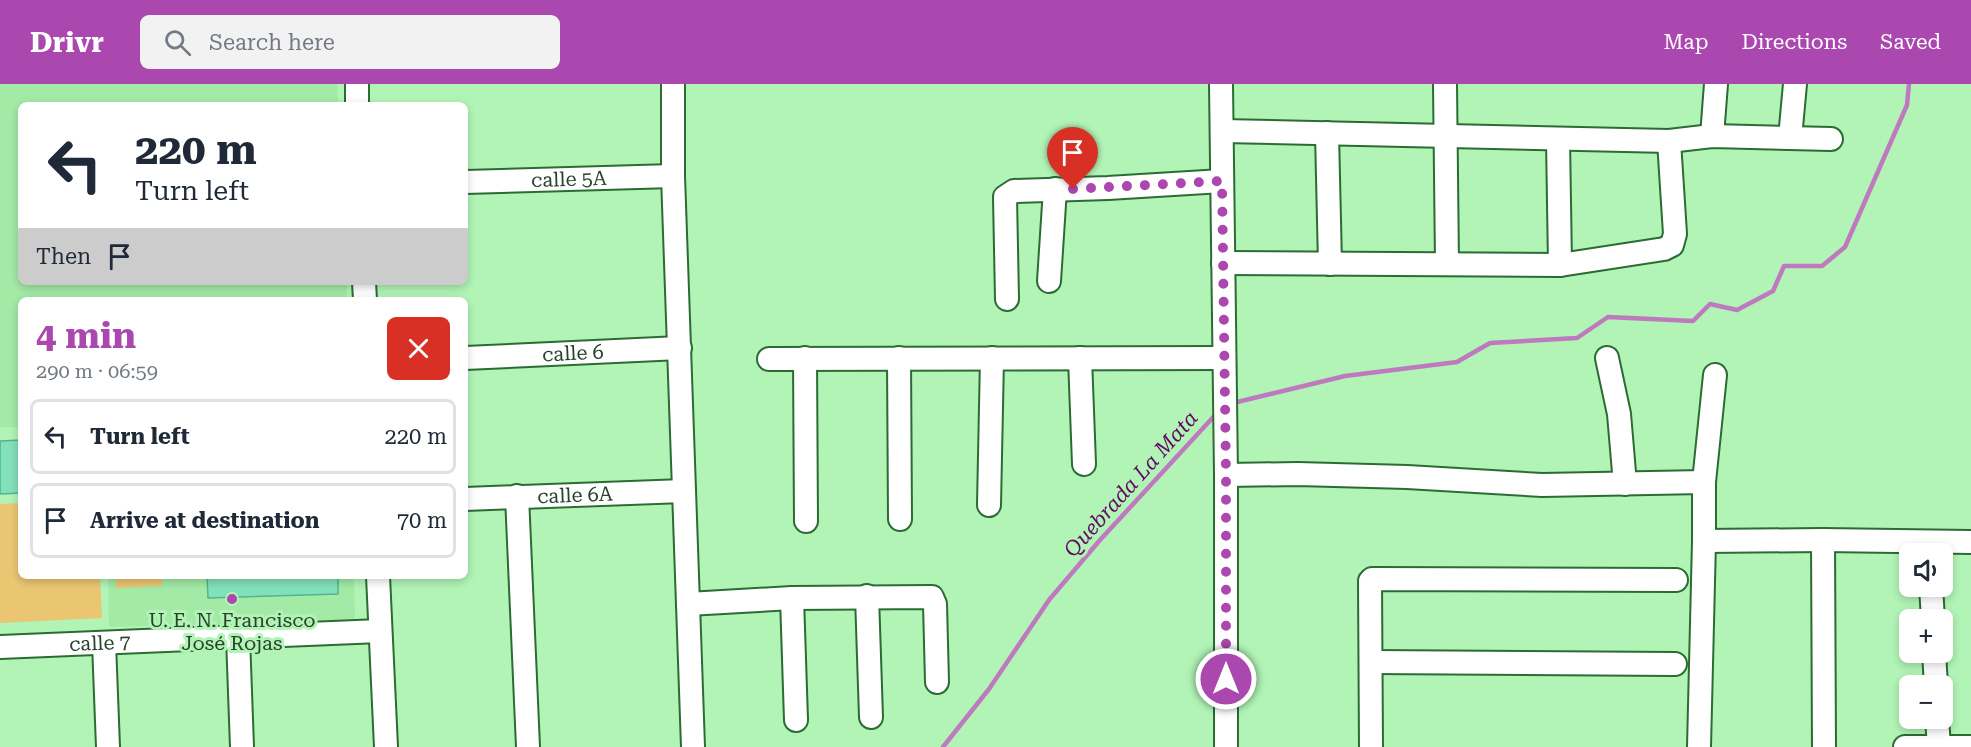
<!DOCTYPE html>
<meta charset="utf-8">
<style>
:root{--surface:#fff;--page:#f2f2f3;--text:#1f2937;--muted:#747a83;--line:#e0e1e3;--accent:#ab48af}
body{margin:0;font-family:"Roboto Serif",serif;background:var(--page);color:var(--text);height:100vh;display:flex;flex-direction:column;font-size:22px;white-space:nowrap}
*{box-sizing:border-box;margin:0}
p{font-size:20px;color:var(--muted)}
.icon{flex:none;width:33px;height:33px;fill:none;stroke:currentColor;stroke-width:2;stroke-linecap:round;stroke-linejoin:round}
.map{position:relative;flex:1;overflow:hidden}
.drawer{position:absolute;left:18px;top:213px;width:450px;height:282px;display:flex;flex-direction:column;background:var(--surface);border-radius:9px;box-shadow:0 3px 9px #0003}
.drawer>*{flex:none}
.hud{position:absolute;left:18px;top:18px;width:450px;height:183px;border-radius:9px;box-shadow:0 3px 9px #0003;background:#fff;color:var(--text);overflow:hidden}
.fabs{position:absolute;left:1899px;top:459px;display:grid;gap:12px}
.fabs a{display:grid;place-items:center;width:54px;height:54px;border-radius:9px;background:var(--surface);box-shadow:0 3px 9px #0003;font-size:30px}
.pin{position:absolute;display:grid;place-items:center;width:51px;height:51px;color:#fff;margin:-62px -26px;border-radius:50% 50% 50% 0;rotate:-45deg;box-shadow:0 0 6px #0007}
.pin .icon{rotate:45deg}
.me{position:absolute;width:66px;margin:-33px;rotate:0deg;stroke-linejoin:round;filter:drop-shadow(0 0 4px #0008)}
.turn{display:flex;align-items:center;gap:21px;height:126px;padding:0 18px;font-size:27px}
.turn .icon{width:78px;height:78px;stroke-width:2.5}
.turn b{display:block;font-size:42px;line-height:51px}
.then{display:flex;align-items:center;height:57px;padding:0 18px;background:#0003;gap:12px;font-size:22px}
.round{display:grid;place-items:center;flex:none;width:63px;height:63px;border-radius:9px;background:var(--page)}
.head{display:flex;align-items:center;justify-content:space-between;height:102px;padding:0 18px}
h1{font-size:36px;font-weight:700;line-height:45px;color:var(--accent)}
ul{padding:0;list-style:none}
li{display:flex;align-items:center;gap:18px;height:75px;margin:0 12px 9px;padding:0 6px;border:3px solid var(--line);border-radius:9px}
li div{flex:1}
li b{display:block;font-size:22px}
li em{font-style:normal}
header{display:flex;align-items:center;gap:36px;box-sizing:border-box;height:84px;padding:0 30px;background:var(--accent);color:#fff}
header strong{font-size:28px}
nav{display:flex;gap:33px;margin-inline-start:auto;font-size:21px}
.search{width:420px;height:54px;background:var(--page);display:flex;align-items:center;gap:15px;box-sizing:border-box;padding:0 21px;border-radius:9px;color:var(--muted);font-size:22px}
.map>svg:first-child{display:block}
.built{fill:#a2eaa6}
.green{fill:#ebc672}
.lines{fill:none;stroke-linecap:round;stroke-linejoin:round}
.stream{stroke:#be79bf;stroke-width:4.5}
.building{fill:#81e1ba;stroke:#52b48f;stroke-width:1.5}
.minor-casing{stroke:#2c6b34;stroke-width:26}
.minor{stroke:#fff;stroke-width:22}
.route{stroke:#ab48af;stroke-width:10;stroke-dasharray:0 18}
.poi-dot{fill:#ab48af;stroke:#b1f4b6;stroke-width:2}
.labels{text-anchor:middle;stroke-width:6;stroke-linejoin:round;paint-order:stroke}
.street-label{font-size:20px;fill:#28432b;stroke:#b1f4b6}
.poi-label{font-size:20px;fill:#28432b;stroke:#b1f4b6}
.water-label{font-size:21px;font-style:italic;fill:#620966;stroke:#b1f4b6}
</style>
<header>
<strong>Drivr</strong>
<div class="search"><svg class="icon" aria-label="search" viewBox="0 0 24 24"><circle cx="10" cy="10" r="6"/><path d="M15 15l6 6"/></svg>Search here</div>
<nav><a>Map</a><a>Directions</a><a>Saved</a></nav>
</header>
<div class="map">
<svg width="1971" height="663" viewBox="0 0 1971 663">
<rect width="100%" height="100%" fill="#b1f4b6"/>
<path class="built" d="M 0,0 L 337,0 L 338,21 L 21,21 L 21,198 L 347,198 L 347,216 L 21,216 L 21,343 L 0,343 Z
M 108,492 L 354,492 L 355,537 L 109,543 Z"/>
<path class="green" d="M 21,419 L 21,492 L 100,492 L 102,534 L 0,539 L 0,420 Z
M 116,492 L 162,492 L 162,502 L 116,504 Z"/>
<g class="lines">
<path class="stream" d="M 1233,319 L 1345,292 L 1457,278 L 1490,259 L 1577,254 L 1608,233 L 1693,237 L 1710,220 L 1737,226 L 1773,207 L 1784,182 L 1822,182 L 1845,163 L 1907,21 L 1909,0
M 943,663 L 989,605 L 1049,516 L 1100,456 L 1217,329"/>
</g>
<path class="building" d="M 21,356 L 21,409 L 0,410 L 0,357 Z
M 207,492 L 338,492 L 338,510 L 208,514 Z"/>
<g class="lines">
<defs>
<g id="minor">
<path d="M 357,0 L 357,21"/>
<path d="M 673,0 L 673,92 L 693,663"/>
<path d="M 1221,0 L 1226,391 L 1226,663"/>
<path d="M 1445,0 L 1447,180"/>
<path d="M 1222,47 L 1669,57 L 1712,52 L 1831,55"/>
<path d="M 1327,49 L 1330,180"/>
<path d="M 1712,52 L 1716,0"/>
<path d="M 1790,54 L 1795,0"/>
<path d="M 1558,55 L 1560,181"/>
<path id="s1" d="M 465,98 L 673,92"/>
<path d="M 1223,179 L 1560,181 L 1664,165 L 1672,161 L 1675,150 L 1669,57"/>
<path d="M 1049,197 L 1055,105"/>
<path d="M 364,198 L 365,216"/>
<path d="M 1007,215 L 1005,113 L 1014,107 L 1108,104 L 1222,97"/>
<path id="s2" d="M 465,274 L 680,264"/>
<path d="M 805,274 L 806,437"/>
<path d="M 899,274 L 900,435"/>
<path d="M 1080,274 L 1084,380"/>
<path d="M 1607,274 L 1619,330 L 1625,400"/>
<path d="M 769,275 L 1224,274"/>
<path d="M 1226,391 L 1298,390 L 1407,393 L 1542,401 L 1704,398"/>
<path d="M 517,412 L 528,663"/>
<path id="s3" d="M 465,415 L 684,407"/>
<path d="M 989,421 L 992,274"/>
<path d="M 1823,456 L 1824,663"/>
<path d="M 1704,457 L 1823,456 L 1971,458"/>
<path d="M 378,492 L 386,663"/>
<path d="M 1931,502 L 1933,536"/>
<path d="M 867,512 L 871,633"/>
<path d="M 792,514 L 796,636"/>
<path d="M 688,520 L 792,514 L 932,513 L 935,520 L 937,598"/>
<path d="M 238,553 L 242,663"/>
<path d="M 104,559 L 108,663"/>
<path id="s4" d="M 0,563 L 380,547"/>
<path d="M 1934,568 L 1936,602"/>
<path d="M 1371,578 L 1675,580"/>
<path d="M 1937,634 L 1939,663"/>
<path d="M 1371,663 L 1370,497 L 1372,495 L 1676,496"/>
<path d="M 1699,663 L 1704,457 L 1704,398 L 1715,291"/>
<path d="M 1905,663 L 1971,663"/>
</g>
</defs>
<use href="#minor" class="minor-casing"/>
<use href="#minor" class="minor"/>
</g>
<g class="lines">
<path class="route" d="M 1073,105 L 1222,97 L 1226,391 L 1226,595"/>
</g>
<circle class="poi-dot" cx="232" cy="515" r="6"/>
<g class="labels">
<g class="street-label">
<text dy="7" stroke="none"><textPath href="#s1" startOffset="104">calle 5A</textPath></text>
<text dy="7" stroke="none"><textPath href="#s2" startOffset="108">calle 6</textPath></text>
<text dy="7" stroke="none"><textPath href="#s3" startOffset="110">calle 6A</textPath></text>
<text dy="7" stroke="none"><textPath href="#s4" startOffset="100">calle 7</textPath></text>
</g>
<g class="poi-label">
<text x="232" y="543">U. E. N. Francisco<tspan x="232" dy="23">José Rojas</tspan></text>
</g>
<g class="water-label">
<text transform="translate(1131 400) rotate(-48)" y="7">Quebrada La Mata</text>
</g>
</g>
</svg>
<div class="fabs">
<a><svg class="icon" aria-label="sound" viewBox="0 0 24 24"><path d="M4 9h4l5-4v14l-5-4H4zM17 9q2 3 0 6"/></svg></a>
<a>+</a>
<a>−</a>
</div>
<div class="pin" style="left:1073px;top:105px;background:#d93025"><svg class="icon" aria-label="arrive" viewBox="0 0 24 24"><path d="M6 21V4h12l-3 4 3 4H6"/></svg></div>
<svg class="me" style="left:1226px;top:595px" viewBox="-20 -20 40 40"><circle r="17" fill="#ab48af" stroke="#fff" stroke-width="3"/><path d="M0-11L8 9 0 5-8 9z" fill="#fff"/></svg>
<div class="hud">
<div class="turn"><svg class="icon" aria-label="left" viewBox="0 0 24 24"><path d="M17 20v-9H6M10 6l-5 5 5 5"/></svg><div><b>220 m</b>Turn left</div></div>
<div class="then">Then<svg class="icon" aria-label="arrive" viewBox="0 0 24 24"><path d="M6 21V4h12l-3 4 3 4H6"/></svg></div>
</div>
<section class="drawer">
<div class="head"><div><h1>4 min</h1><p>290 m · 06:59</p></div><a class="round" style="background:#d93025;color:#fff"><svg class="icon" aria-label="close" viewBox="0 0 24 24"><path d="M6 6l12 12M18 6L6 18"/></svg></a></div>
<ul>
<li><svg class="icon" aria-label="left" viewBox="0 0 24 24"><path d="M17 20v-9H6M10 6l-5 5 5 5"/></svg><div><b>Turn left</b></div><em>220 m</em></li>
<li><svg class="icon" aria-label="arrive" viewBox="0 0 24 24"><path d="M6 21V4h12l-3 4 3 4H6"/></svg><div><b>Arrive at destination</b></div><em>70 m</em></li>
</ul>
</section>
</div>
